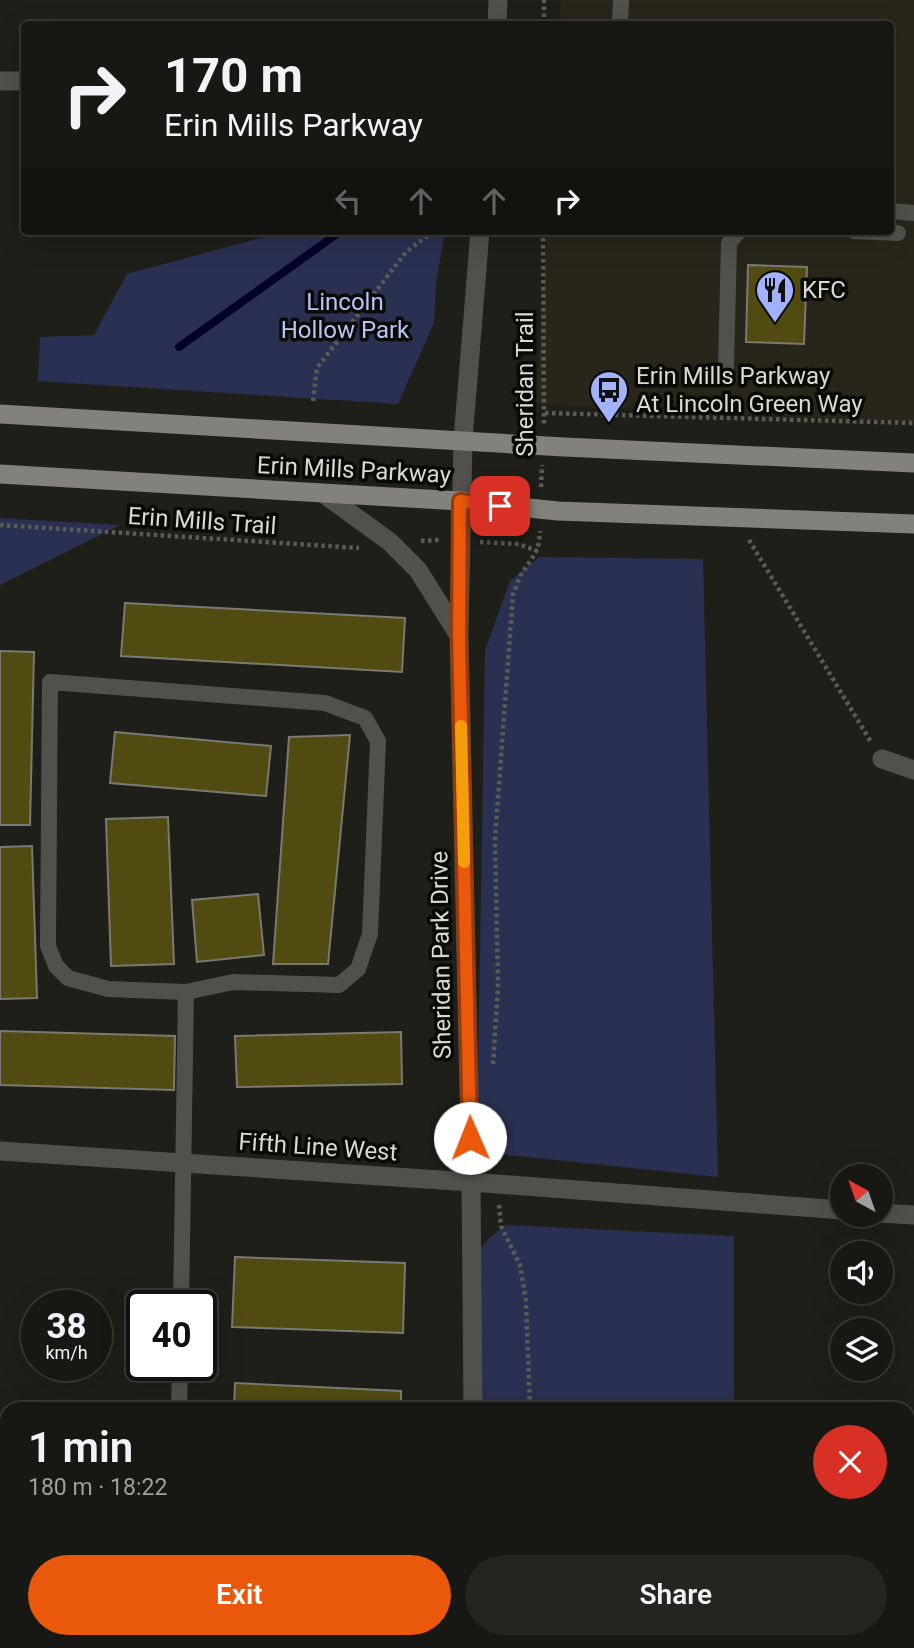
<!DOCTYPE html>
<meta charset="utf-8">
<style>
:root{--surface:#171713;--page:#242421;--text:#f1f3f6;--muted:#9e9fa0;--line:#363633;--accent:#ea580c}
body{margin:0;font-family:Roboto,sans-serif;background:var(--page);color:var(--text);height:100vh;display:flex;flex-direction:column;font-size:26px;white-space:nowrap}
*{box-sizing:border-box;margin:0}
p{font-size:23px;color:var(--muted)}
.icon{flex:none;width:38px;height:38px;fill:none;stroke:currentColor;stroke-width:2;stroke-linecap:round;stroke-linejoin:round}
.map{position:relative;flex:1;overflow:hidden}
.details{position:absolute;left:0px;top:1402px;width:915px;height:247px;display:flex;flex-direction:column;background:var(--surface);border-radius:21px 21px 0 0;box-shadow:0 7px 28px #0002,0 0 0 2px var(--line)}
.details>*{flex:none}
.hud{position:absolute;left:21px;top:21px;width:873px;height:214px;border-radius:7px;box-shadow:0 7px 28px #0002,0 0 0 2px var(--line);background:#171713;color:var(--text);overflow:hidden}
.needle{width:46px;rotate:320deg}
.controls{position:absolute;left:830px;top:1164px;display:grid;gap:14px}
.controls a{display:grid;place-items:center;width:63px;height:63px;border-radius:50%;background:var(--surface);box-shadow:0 7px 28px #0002,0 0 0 2px var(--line);font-size:35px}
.speed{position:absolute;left:21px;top:1290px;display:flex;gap:14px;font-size:35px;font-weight:700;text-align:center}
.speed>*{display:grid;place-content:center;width:91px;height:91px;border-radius:50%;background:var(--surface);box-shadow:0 7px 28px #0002,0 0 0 2px var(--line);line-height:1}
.speed small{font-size:18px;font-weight:400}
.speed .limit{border:4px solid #111;border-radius:10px;background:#fff;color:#111}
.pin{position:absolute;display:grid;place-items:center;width:60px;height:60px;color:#fff;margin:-30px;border-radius:14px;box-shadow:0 4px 10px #0006}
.me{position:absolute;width:77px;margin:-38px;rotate:359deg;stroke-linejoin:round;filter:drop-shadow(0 0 5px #0008)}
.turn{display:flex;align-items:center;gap:24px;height:147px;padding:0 28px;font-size:32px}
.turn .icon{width:91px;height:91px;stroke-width:2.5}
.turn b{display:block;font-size:49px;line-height:60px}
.lanes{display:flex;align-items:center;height:66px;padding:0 28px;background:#0003;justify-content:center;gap:35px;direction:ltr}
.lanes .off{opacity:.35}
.round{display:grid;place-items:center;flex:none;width:74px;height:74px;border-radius:37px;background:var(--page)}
.overview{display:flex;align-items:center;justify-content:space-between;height:119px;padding:0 28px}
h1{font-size:42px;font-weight:600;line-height:52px}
.cta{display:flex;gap:14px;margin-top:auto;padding:14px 28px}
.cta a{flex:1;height:80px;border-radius:42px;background:var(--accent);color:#fff;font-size:28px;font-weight:600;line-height:80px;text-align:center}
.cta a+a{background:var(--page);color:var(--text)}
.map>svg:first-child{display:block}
.built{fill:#28261a}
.green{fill:#2a3051}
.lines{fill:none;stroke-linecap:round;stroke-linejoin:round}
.stream{stroke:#04002b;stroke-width:8}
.building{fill:#514a11;stroke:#7a7972;stroke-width:2}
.path{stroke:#5b5b56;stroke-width:4.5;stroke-dasharray:3.5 3.5;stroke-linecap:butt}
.service{stroke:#50504d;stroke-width:16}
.minor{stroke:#50504d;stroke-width:19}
.tertiary{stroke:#50504d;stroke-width:19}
.primary{stroke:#82817b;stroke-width:19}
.route-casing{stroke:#983908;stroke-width:18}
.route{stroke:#ea580c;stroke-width:12}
.slow{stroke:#f59e0b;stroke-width:12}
.labels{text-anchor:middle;stroke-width:7;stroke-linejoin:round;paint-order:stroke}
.poi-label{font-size:24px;fill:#d9d8d4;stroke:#090906;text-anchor:start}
.park-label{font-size:24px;fill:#b8c4f7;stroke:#090906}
.street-label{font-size:24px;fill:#d9d8d4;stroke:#090906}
</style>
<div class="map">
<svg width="914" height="1648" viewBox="0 0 914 1648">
<rect width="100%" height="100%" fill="#1f1f19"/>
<path class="built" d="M 561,0 L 914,0 L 914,422 L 536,404 L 547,231 L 891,231 L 891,24 L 560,24 Z"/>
<path class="green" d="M 274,231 L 445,231 L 436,284 L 434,323 L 398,404 L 38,381 L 40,337 L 94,335 L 127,274 L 264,237 Z
M 0,518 L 120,525 L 0,585 Z
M 539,557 L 703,559 L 718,1177 L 488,1153 L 477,1134 L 485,650 L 510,581 Z
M 506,1225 L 734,1236 L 734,1409 L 482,1409 L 479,1251 L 489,1238 Z
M 486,1642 L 735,1642 L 735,1648 L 486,1648 Z"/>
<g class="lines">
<path class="stream" d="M 179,347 L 341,231"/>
</g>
<path class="building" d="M 748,265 L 807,267 L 804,344 L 746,342 Z
M 125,603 L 405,618 L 402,672 L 121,656 Z
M 0,651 L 34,652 L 30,825 L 0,825 Z
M 115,732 L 271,746 L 266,796 L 110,783 Z
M 350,735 L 328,964 L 273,964 L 289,737 Z
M 168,817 L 174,964 L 111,966 L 106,819 Z
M 32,846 L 37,998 L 0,999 L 0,847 Z
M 258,894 L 264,955 L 197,962 L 192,900 Z
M 0,1031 L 175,1036 L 174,1090 L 0,1085 Z
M 401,1032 L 402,1084 L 237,1087 L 235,1036 Z
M 235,1257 L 405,1263 L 403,1333 L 232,1327 Z
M 235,1383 L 401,1391 L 401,1409 L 234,1409 Z
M 237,1642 L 394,1642 L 394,1648 L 237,1648 Z"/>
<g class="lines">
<path class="path" d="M 544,24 L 544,0
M 543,231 L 544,425
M 313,401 L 317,368 L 406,252 L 434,231
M 545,413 L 914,423
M 541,487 L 542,465
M 0,525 L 359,548
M 749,540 L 871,742
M 421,541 L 440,540
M 480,542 L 519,544 L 537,551
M 493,1064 L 498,987 L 495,839 L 513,594 C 516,588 518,579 522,573 C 533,555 539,554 540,531
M 499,1205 L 501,1226 L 520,1265 L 526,1301 L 530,1409
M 534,1642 L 534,1648"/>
<path class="service" d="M 620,24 L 621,0
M 891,211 L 914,213
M 854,231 L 898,233
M 726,367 L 729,243 L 739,231
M 181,1306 L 186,992 L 108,989 L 68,978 L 56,966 L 48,946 L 50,682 L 325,703 L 365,718 L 378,741 L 370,934 L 358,969 L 339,985 L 233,982 L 186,992
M 179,1409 L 180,1365
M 175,1648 L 175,1642"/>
<path class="minor" d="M 0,81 L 24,81
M 882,759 L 914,770
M 908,1619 L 908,1637"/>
<path class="tertiary" d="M 497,24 L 498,0
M 324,494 L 390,542 L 418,570 L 458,634
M 0,1151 L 471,1182 L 842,1210
M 880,1213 L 914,1215
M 473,1409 L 471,1182 L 459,634 L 463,440 L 480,231
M 475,1642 L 475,1648"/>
<path class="primary" d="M 0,414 L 564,447 L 914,463
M 0,474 L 460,501 L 558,511 L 914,524"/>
</g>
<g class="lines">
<defs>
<path id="route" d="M 470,1138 L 459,635 L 460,501 L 500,506"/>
</defs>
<use href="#route" class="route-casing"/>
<use href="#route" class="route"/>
<path class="slow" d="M 461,726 L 464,862"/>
</g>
<defs>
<symbol id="restaurant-pin" viewBox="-11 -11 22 30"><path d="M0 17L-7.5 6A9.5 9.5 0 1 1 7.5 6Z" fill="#a3b2fd" stroke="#090906"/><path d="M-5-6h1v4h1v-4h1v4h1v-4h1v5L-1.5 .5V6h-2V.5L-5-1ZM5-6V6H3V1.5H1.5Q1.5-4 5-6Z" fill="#111"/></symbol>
<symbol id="bus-pin" viewBox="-11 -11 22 30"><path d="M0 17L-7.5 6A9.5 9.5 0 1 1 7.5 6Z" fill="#a3b2fd" stroke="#090906"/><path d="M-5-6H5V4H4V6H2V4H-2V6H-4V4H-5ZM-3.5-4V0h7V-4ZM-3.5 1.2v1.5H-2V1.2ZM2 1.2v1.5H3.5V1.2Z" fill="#111"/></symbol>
</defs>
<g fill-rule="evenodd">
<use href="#restaurant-pin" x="753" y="268" width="44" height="60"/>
<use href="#bus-pin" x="587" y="368" width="44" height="60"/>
</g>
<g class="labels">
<g class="poi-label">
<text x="802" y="298">KFC</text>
<text x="636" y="384">Erin Mills Parkway<tspan x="636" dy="28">At Lincoln Green Way</tspan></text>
</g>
<g class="park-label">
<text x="345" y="310">Lincoln<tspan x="345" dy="28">Hollow Park</tspan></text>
</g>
<g class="street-label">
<text transform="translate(525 384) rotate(-90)" y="8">Sheridan Trail</text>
<text transform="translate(354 470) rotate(3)" y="8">Erin Mills Parkway</text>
<text transform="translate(202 521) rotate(4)" y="8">Erin Mills Trail</text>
<text transform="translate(441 955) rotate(-91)" y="8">Sheridan Park Drive</text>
<text transform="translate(318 1147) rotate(4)" y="8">Fifth Line West</text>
</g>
</g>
</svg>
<div class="controls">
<a><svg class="needle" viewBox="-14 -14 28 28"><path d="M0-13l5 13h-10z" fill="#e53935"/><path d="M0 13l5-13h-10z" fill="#9e9fa0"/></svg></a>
<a><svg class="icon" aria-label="sound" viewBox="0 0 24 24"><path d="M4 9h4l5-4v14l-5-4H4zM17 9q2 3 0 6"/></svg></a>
<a><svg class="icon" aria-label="layers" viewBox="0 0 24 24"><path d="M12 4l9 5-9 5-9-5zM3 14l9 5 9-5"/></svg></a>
</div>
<div class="speed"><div>38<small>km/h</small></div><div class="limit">40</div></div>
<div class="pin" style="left:500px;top:506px;background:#d93025"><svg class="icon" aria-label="arrive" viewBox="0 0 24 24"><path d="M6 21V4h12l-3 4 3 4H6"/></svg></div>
<svg class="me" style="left:470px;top:1138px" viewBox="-20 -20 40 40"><circle r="19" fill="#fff"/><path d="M0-13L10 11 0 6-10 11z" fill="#ea580c"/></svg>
<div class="hud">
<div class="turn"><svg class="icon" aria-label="right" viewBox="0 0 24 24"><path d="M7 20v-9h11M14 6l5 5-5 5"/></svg><div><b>170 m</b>Erin Mills Parkway</div></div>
<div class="lanes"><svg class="icon off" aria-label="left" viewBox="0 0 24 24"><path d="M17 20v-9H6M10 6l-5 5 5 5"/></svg><svg class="icon off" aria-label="ahead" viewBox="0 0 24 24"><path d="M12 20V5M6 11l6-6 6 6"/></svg><svg class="icon off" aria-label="ahead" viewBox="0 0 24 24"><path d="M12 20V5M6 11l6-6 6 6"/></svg><svg class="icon" aria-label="right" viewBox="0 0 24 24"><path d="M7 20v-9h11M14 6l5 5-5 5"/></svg></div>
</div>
<section class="details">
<div class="overview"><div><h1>1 min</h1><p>180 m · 18:22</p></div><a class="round" style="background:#d93025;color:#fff"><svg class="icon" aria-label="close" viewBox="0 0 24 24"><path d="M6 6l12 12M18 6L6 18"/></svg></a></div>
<div class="cta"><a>Exit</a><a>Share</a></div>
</section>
</div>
